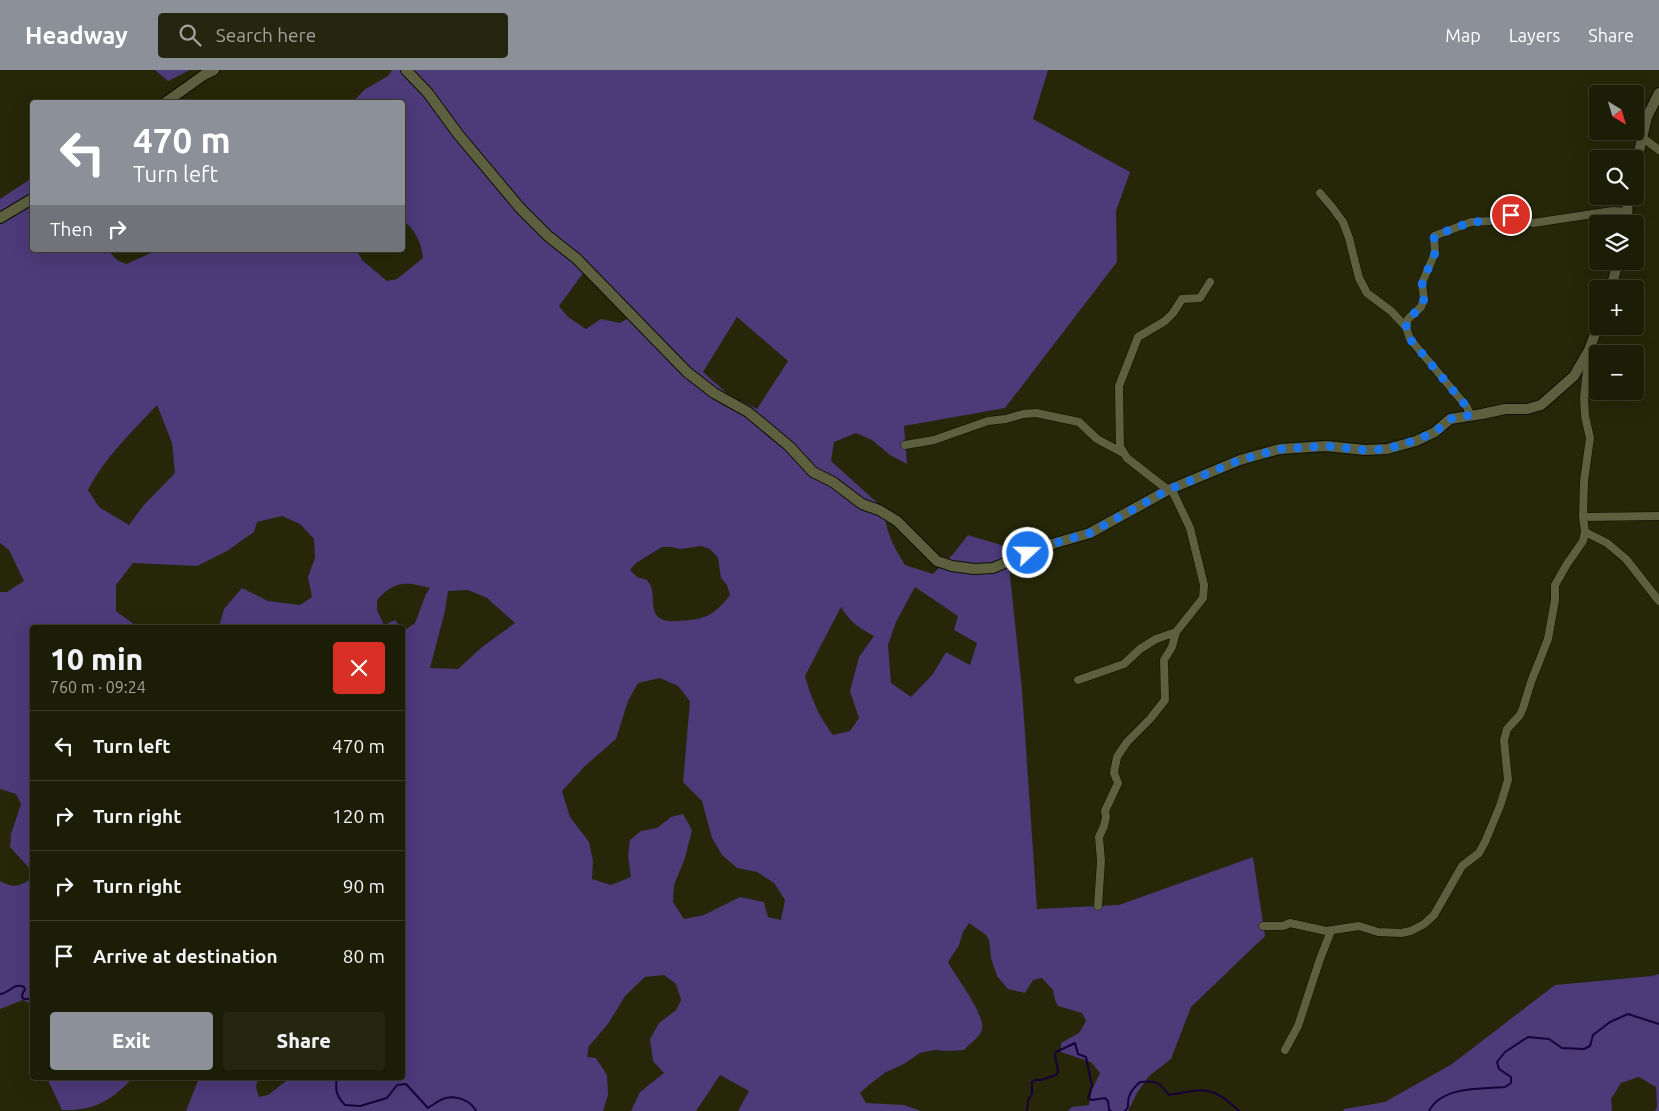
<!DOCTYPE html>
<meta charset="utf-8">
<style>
:root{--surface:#1c1d06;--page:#252610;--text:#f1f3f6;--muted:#a0a29b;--line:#3a3b28;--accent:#8c9099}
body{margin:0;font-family:Ubuntu,sans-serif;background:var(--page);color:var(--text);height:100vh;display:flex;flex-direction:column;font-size:19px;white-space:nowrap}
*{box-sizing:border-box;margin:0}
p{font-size:16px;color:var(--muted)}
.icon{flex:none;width:28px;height:28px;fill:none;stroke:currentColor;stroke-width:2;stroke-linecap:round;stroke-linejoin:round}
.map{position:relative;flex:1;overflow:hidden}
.details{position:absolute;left:30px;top:555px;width:375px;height:455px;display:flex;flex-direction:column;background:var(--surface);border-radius:5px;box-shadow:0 5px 20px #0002,0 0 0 1px var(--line)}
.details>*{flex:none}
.top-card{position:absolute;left:30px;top:30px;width:375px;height:152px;border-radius:5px;box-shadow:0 5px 20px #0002,0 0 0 1px var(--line);background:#8c9099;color:#fff;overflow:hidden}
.needle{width:32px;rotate:142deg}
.controls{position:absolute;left:1589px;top:15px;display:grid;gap:10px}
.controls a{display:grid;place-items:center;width:55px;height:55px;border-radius:5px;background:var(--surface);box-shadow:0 5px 20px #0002,0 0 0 1px var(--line);font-size:25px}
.pin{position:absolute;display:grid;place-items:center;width:42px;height:42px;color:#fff;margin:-21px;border:2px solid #fff;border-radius:50%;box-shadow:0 1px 5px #0007}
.me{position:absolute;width:55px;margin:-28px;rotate:69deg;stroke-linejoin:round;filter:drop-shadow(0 0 4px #0008)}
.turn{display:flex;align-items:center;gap:18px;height:105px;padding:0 20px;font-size:22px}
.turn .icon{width:65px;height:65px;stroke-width:2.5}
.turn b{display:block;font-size:35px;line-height:42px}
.then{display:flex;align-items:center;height:48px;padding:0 20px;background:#0003;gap:10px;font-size:19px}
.round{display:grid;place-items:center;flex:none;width:52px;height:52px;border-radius:5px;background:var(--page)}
.headline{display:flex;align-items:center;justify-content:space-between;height:85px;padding:0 20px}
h1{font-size:30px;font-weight:800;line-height:38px}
.button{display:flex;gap:10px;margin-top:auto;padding:10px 20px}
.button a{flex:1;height:58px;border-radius:5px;background:var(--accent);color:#fff;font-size:20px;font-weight:800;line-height:58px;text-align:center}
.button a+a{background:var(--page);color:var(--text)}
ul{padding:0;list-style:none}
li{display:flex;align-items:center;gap:15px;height:70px;padding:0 20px;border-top:1px solid var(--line)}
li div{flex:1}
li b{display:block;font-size:19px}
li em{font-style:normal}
header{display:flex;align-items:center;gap:30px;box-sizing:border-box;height:70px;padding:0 25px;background:var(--accent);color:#fff}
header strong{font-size:24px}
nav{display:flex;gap:28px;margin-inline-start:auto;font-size:18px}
.search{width:350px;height:45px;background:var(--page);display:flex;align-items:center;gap:12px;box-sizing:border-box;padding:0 18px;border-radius:5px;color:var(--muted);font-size:19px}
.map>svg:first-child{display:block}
.green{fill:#4c3a79;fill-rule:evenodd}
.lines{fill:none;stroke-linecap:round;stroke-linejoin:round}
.stream{stroke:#170039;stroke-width:2}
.minor-casing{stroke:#0e1000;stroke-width:9}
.tertiary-casing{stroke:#0e1000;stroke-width:12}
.minor{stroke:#5c603f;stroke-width:8}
.tertiary{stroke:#5c603f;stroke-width:10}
.route{stroke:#1a73e8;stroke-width:9;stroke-dasharray:0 16.2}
</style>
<header>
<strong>Headway</strong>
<div class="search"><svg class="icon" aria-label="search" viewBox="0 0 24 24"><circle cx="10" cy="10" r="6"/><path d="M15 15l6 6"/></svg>Search here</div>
<nav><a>Map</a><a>Layers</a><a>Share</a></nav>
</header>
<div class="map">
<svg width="1659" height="1041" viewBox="0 0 1659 1041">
<rect width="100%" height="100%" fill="#252708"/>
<path class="green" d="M 155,0 L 190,0 L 168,11 Z
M 392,0 L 1048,0 L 1033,49 L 1130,102 L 1116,141 L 1117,192 L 1005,338 L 904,356 L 907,394 L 890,385 L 872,370 L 856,363 L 834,372 L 831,391 L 884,439 C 886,463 893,475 905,495 L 933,504 L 954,483 L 968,465 L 1007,477 L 1022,620 L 1037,839 L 1119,835 L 1253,787 L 1265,866 L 1191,937 L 1171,989 L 1149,1006 L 1137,1023 L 1128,1041 L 1068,1041 L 1072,1037 L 1089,1035 L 1092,1020 L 1100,1003 L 1091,992 L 1061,982 L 1061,973 L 1079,963 L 1086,951 L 1082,943 L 1058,936 L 1055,930 L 1053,920 L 1042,908 L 1033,910 L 1025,923 L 1008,919 L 997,906 L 991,888 L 989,870 L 986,865 L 969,853 L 963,862 L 959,875 L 948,892 C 955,906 986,945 982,960 C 980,967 969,974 964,980 L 947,981 L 935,980 L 920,983 L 904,994 L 886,1002 L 870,1014 L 860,1023 L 866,1033 L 904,1035 L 921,1041 L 738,1041 L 749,1021 L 720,1005 L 696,1041 L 631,1041 L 640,1022 L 664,1003 L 653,991 L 650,969 L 659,953 L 676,940 L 681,930 L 676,914 L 664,905 L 645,907 L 625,926 L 608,954 L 589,976 L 587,987 L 596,988 L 607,1005 L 608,1025 L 603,1041 L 186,1041 L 199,1008 L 258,1008 L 256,1017 L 259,1027 L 268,1025 L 290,1008 L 402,1008 L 402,558 L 405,560 L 415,553 L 426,524 L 430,518 C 405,512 396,510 377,530 L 377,540 L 384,555 L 395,550 L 402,558 L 219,557 L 224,539 L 242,518 L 268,531 L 300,535 L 312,527 L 308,507 L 315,488 L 314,469 L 300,454 L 282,446 L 257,452 L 254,462 L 227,481 L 197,496 L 133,493 L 116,515 L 116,541 L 136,556 L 141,557 L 32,558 L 32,934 L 23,930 L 0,939 L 0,811 C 13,818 18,817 31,809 L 30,799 L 10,777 L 11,764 L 21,734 L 16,724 L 0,719 L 0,522 L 7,522 L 24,511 L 9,480 L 0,473 L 0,129 L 32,108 L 32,180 L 108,180 L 117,190 L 126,194 L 158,180 L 359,180 L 358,183 L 363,191 L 387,211 L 397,209 L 423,188 C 422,175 415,158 403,151 L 402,32 L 353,32 L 364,20 L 388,6 ZM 587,198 L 633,245 L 620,253 L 601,249 L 586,259 L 568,247 L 559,236 ZM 737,247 L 788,291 L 757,339 L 729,325 L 703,302 ZM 157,335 L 172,373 L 175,403 L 143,436 L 129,455 L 99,437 L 88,420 C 105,387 132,362 157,335 ZM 701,476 L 710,479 L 718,488 L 721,508 L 727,515 L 730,525 C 713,547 703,550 676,551 C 670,552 663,551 658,547 C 651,539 654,530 652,520 C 652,517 649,513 647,510 L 637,507 L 630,500 L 636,493 L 662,477 L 671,477 L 681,479 ZM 915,517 L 958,546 L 954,560 L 977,573 L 970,595 L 946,582 L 933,604 L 911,627 L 891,613 L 888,575 L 896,552 ZM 468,520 L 487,528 L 515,553 L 482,577 L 458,599 L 430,598 L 445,541 L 448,521 ZM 841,537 C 851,553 858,557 874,566 L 859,587 L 850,621 L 859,648 L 850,661 L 833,665 C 819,647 811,628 805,606 ZM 660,608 L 678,616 L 690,631 L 683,712 L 702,731 L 712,768 L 722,785 L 737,798 L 757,802 L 774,813 L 785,830 L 781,850 L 768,847 L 764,832 L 740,827 L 704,845 L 684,849 L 673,832 L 674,815 L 685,788 L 692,760 L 683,744 L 671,747 L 657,758 L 641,761 L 630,770 L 628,786 L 631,807 L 611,815 L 592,809 L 593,791 L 589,772 L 570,747 L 562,721 L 585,696 L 616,669 L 628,631 L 638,613 Z
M 1659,904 L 1659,1041 L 1655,1041 L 1657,1037 L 1656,1017 L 1639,1007 L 1621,1013 L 1611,1029 L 1612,1041 L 1343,1041 L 1344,1039 L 1385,1032 L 1452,994 L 1555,915 L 1652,906 Z
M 47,1008 L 133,1008 C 111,1030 96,1041 62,1040 Z"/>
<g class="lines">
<path class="stream" d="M 0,924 C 10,923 14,912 24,917 L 25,920 L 23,922 L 22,927 L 24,929 L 32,929
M 337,1008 C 335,1019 336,1026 345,1035 L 360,1036 L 387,1028 L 397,1015 L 406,1014 L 428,1038 C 433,1035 440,1029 446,1028 C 457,1025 471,1031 476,1041
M 1027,1041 L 1028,1030 L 1032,1024 L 1032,1012 L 1035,1010 L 1041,1010 L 1056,1005 L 1058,1001 L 1055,985 L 1056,982 L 1075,973 L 1078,984 L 1086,987 L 1092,1016 L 1088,1028 L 1092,1030 L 1105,1028 L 1108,1031 L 1109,1040 L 1111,1041
M 1125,1041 L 1128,1037 C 1127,1026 1132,1019 1140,1012 C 1156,1010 1159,1012 1169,1025 C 1204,1019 1211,1014 1239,1041
M 1429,1041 C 1442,1016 1481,1019 1505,1017 L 1511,1013 L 1511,1007 L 1499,999 L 1497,992 L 1505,982 L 1528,967 L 1549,969 L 1562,978 L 1584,979 L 1590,976 L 1593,965 L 1610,952 L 1628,944 L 1659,954"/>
<defs>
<path id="minor" d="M 1643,68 L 1659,80
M 1320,123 L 1332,137 L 1343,152 L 1349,168 L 1359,208 L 1367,223 L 1391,241 L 1406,257
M 1470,345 L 1467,337 L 1410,269 L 1406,257 L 1408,249 L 1421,237 L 1424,229 L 1422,213 L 1435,183 L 1434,166 L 1471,152 L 1490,151 L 1511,145 L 1533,153 L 1613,141 L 1628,142
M 905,375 L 934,370 L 988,351 L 1006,349 L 1023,344 L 1036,343 L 1079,352 L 1097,369 L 1123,383
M 1168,420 L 1127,388 L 1120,377 L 1119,316 L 1138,267 L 1165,251 L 1173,243 L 1182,229 L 1200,228 L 1210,212
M 1583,447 L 1659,446
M 1585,462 L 1607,473 L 1626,489 L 1659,531
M 1078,610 L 1124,594 L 1140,579 L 1156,569 L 1176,562 L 1203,528 L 1204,515 L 1190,458 L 1171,418
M 1098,836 L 1101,791 L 1099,767 L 1104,756 L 1106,747 L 1105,741 L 1118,713 L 1114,703 L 1117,687 L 1127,672 L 1150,649 L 1165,630 L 1164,590 L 1172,577 L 1176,562
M 1263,856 L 1283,856 L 1290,853 L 1326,861 L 1359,856 L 1378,862 L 1401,863 L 1411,861 L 1424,854 L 1434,845 L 1462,796 L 1479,783 L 1485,772 L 1500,736 L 1508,710 L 1504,670 L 1507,659 L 1520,645 L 1523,638 L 1531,612 L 1548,569 L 1555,530 L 1555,515 L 1567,494 L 1583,471 L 1585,462 L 1583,447 L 1584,411 L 1590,368 L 1585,346 L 1584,328 L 1589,282
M 1285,980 L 1298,956 L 1320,889 L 1331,861"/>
<path id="tertiary" d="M 406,0 L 428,23 L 458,64 L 520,138 L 548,166 L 577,189 L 687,302 L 714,323 L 748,342 L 789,376 L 813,402 L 833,412 L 862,434 L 879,440 L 897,451 L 937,491 L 952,496 L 974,499 L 993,498 L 1045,476 L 1090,463 L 1168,420 L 1240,390 L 1254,386 L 1280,379 L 1326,376 L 1365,380 L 1387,379 L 1416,371 L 1435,362 L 1450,349 L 1482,344 L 1505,339 L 1527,339 L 1541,335 L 1574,306 L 1589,280 L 1598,256
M 166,32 L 204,5 L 214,0
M 1635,99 L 1647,47 L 1659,23
M 0,148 L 32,129
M 1627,154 L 1628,126
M 1611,219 L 1618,191"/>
</defs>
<use href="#minor" class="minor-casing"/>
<use href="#tertiary" class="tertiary-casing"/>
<use href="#minor" class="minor"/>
<use href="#tertiary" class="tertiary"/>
</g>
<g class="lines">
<path class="route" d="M 1028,483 L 1045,476 L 1090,463 L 1168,420 L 1240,390 L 1280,379 L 1326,376 L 1365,380 L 1387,379 L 1416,370 L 1435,362 L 1450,349 L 1470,345 L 1467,337 L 1410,269 L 1406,257 L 1408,249 L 1421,237 L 1424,229 L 1422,213 L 1435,183 L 1434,166 L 1471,152 L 1490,151 L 1511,145"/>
</g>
</svg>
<div class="controls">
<a><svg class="needle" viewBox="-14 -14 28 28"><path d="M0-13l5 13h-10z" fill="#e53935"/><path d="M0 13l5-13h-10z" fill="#a0a29b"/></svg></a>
<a><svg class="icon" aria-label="search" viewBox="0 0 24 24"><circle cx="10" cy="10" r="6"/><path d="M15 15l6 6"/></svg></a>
<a><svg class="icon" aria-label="layers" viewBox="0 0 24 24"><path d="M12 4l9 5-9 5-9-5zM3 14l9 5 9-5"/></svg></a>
<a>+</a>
<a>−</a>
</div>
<div class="pin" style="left:1511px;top:145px;background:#d93025"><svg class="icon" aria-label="arrive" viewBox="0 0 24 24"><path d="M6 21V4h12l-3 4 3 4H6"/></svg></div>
<svg class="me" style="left:1028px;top:483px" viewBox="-20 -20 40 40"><circle r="17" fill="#1a73e8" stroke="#fff" stroke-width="3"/><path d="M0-11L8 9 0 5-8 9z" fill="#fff"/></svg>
<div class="top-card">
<div class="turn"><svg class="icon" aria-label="left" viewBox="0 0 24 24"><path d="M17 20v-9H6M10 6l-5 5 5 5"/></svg><div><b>470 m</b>Turn left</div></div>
<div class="then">Then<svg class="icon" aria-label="right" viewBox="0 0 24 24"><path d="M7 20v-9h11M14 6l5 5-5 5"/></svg></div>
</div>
<section class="details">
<div class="headline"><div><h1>10 min</h1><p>760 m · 09:24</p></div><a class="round" style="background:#d93025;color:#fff"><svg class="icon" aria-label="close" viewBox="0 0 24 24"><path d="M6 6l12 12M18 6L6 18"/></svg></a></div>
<ul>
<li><svg class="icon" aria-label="left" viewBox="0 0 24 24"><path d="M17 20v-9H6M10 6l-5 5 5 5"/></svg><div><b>Turn left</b></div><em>470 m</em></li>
<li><svg class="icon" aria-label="right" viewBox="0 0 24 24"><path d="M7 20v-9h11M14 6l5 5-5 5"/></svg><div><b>Turn right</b></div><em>120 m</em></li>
<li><svg class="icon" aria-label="right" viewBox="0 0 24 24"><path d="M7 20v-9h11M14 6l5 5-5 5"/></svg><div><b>Turn right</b></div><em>90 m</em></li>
<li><svg class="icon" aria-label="arrive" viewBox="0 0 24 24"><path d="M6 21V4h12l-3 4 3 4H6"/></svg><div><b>Arrive at destination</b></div><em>80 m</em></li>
</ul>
<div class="button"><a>Exit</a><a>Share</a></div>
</section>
</div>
